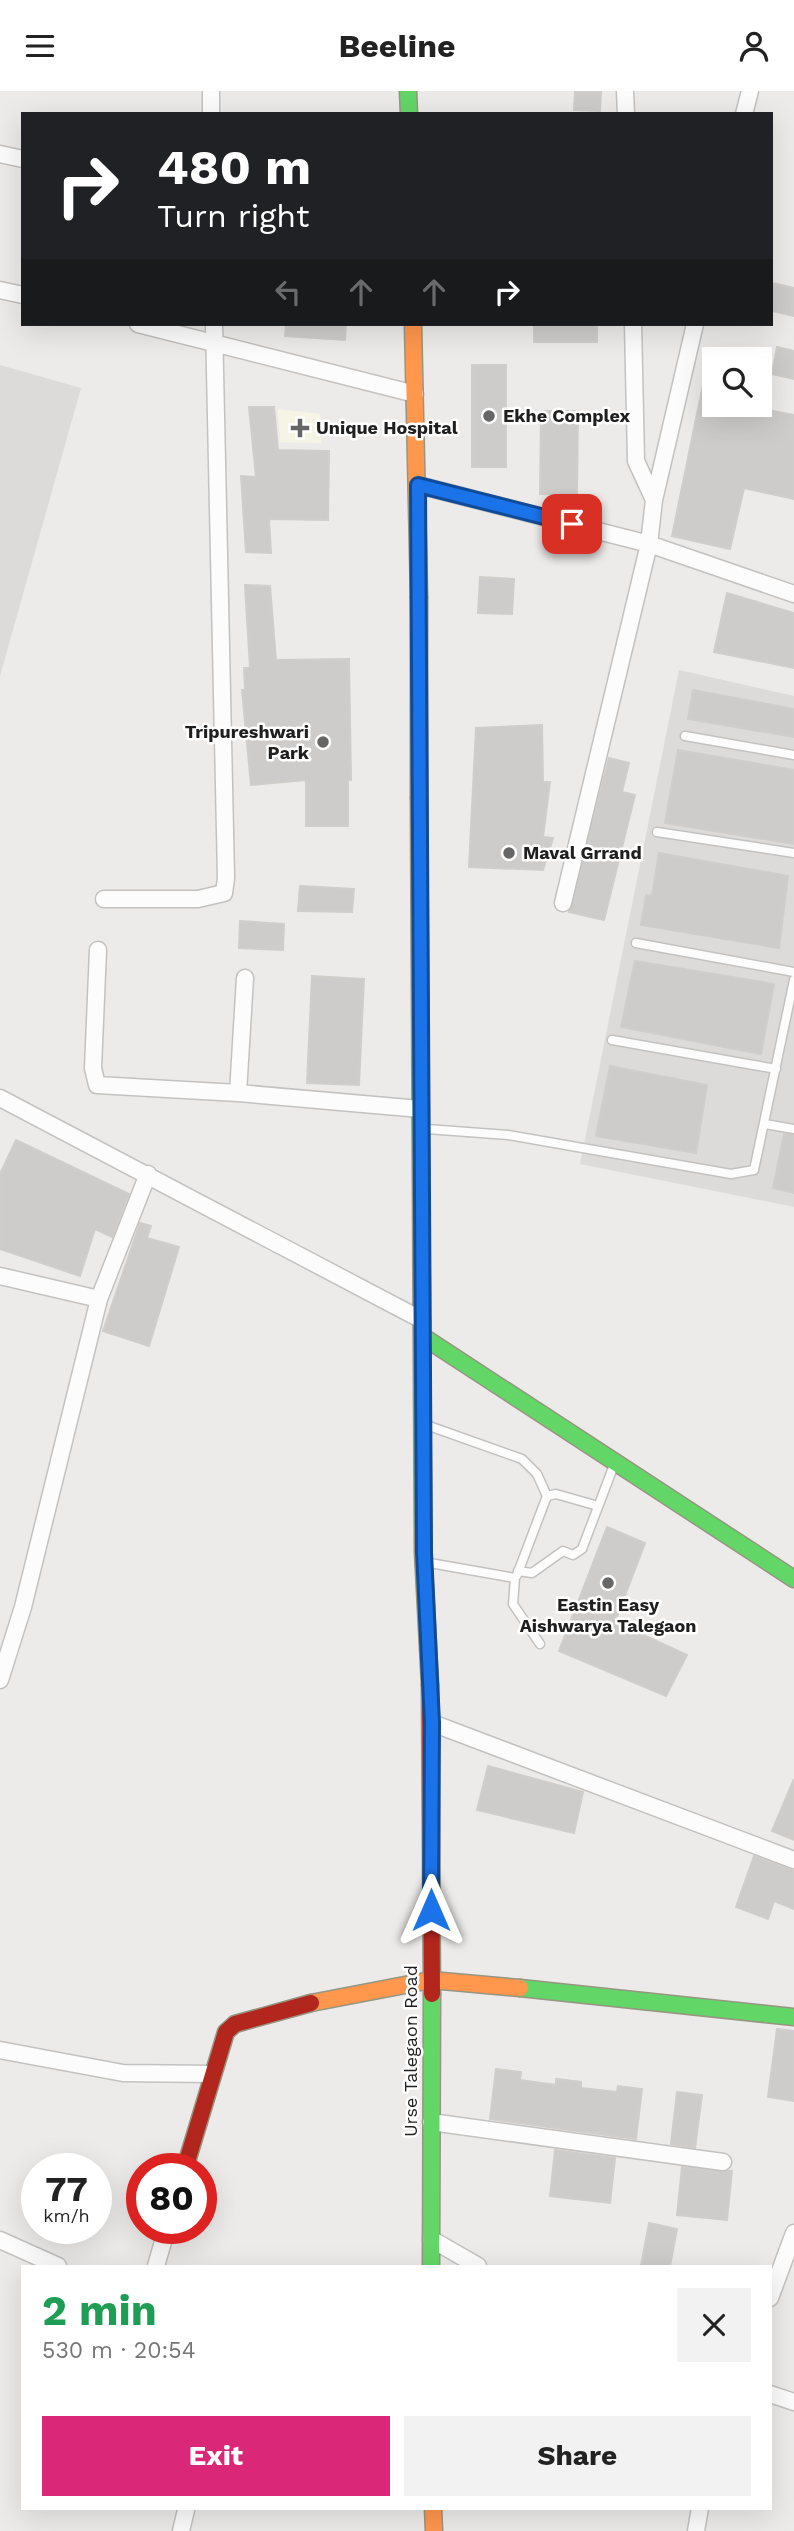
<!DOCTYPE html>
<meta charset="utf-8">
<style>
:root{--surface:#fff;--page:#f2f2f2;--text:#222;--muted:#767676;--accent:#db2777}
body{margin:0;font-family:"Work Sans",sans-serif;background:var(--page);color:var(--text);height:100vh;display:flex;flex-direction:column;font-size:26px;white-space:nowrap}
*{box-sizing:border-box;margin:0}
p{font-size:23px;color:var(--muted)}
.icon{flex:none;width:38px;height:38px;fill:none;stroke:currentColor;stroke-width:2;stroke-linecap:round;stroke-linejoin:round}
.map{position:relative;flex:1;overflow:hidden}
.sheet{position:absolute;left:21px;top:2174px;width:751px;height:245px;display:flex;flex-direction:column;background:var(--surface);border-radius:0px;box-shadow:0 7px 28px #0002}
.sheet>*{flex:none}
.hud{position:absolute;left:21px;top:21px;width:752px;height:214px;border-radius:0px;box-shadow:0 7px 28px #0002;background:#202124;color:#fff;overflow:hidden}
.controls{position:absolute;left:702px;top:256px;display:grid;gap:14px}
.controls a{display:grid;place-items:center;width:70px;height:70px;border-radius:0px;background:var(--surface);box-shadow:0 7px 28px #0002;font-size:35px}
.speed{position:absolute;left:21px;top:2062px;display:flex;gap:14px;font-size:35px;font-weight:700;text-align:center}
.speed>*{display:grid;place-content:center;width:91px;height:91px;border-radius:50%;background:var(--surface);box-shadow:0 7px 28px #0002;line-height:1}
.speed small{font-size:18px;font-weight:400}
.speed .limit{border:10px solid #d22;background:#fff;color:#111}
.pin{position:absolute;display:grid;place-items:center;width:60px;height:60px;color:#fff;margin:-30px;border-radius:14px;box-shadow:0 4px 10px #0006}
.me{position:absolute;width:77px;margin:-38px;rotate:0deg;stroke-linejoin:round;filter:drop-shadow(0 0 5px #0008)}
.turn{display:flex;align-items:center;gap:24px;height:147px;padding:0 21px;font-size:32px}
.turn .icon{width:91px;height:91px;stroke-width:2.5}
.turn b{display:block;font-size:49px;line-height:60px}
.lanes{display:flex;align-items:center;height:66px;padding:0 21px;background:#0003;justify-content:center;gap:35px;direction:ltr}
.lanes .off{opacity:.35}
.round{display:grid;place-items:center;flex:none;width:74px;height:74px;border-radius:0px;background:var(--page)}
.head{display:flex;align-items:center;justify-content:space-between;height:119px;padding:0 21px}
h1{font-size:42px;font-weight:700;line-height:52px;color:#1e9e55}
.action{display:flex;gap:14px;margin-top:auto;padding:14px 21px}
.action a{flex:1;height:80px;border-radius:0px;background:var(--accent);color:#fff;font-size:28px;font-weight:700;line-height:80px;text-align:center}
.action a+a{background:var(--page);color:var(--text)}
header{display:flex;justify-content:space-between;align-items:center;height:91px;padding:0 21px;background:var(--surface);font-size:32px;font-weight:700}
.map>svg:first-child{display:block}
.residential{fill:#dcdbda}
.education{fill:#f6f4e5}
.building{fill:#ceccca;stroke:#d0cdca;stroke-width:2}
.lines{fill:none;stroke-linecap:round;stroke-linejoin:round}
.lane-casing{stroke:#c3c2c1;stroke-width:11}
.street-casing{stroke:#c3c2c1;stroke-width:19}
.fast-casing{stroke:#969682;stroke-width:19}
.slow-casing{stroke:#969682;stroke-width:19}
.jam-casing{stroke:#969682;stroke-width:19}
.lane{stroke:#fcfcfc;stroke-width:8}
.street{stroke:#fcfcfc;stroke-width:16}
.fast{stroke:#63d668;stroke-width:16}
.slow{stroke:#ff974d;stroke-width:16}
.jam{stroke:#b3261e;stroke-width:16}
.route-casing{stroke:#114b97;stroke-width:18}
.route{stroke:#1a73e8;stroke-width:12}
.poi-dot{fill:#676666;stroke:#fff;stroke-width:2.5}
.labels{text-anchor:middle;stroke-width:5;stroke-linejoin:round;paint-order:stroke}
.poi-label{font-size:18px;font-weight:bold;fill:#1f1f1f;stroke:#fff;text-anchor:start}
.street-label{font-size:18px;fill:#1f1f1f;stroke:#fff}
</style>
<header><svg class="icon" aria-label="menu" viewBox="0 0 24 24"><path d="M4 6h16M4 12h16M4 18h16"/></svg>Beeline<svg class="icon" aria-label="person" viewBox="0 0 24 24"><circle cx="12" cy="8" r="4"/><path d="M4 21q1-7 8-7t8 7"/></svg></header>
<div class="map">
<svg width="794" height="2440" viewBox="0 0 794 2440">
<rect width="100%" height="100%" fill="#edebe9"/>
<path class="residential" d="M 0,274 L 81,297 L 0,585 Z
M 679,579 L 794,605 L 794,1116 L 580,1073 Z"/>
<path class="education" d="M 278,318 L 320,323 L 321,352 L 280,351 Z"/>
<path class="building" d="M 575,0 L 601,0 L 600,20 L 574,19 Z
M 772,192 L 794,197 L 794,225 L 772,220 Z
M 286,233 L 346,233 L 345,249 L 285,245 Z
M 534,233 L 597,233 L 597,251 L 534,251 Z
M 777,256 L 794,260 L 794,288 L 772,283 Z
M 472,274 L 506,274 L 506,376 L 472,376 Z
M 707,274 L 714,275 L 714,313 L 759,313 L 758,317 L 794,324 L 794,408 L 744,397 L 730,458 L 672,445 Z
M 249,316 L 274,316 L 278,359 L 329,360 L 328,429 L 269,428 L 271,462 L 246,461 L 241,385 L 256,386 Z
M 541,320 L 578,320 L 577,404 L 540,403 Z
M 480,486 L 514,488 L 512,523 L 478,522 Z
M 245,494 L 270,495 L 276,569 L 349,568 L 351,689 L 348,689 L 348,735 L 306,735 L 306,689 L 251,694 L 242,599 L 245,599 L 244,577 L 250,577 Z
M 727,502 L 794,522 L 794,577 L 714,561 Z
M 693,599 L 794,618 L 794,646 L 688,628 Z
M 542,634 L 543,691 L 550,691 L 543,746 L 553,747 L 543,779 L 469,776 L 476,637 Z
M 678,659 L 794,679 L 794,753 L 665,732 Z
M 609,667 L 629,672 L 622,701 L 635,704 L 604,829 L 569,821 Z
M 659,762 L 788,785 L 779,857 L 641,834 L 646,804 L 652,805 Z
M 300,795 L 354,798 L 352,821 L 298,820 Z
M 240,830 L 284,833 L 283,859 L 239,857 Z
M 635,870 L 774,893 L 761,963 L 621,936 Z
M 312,885 L 364,888 L 359,994 L 307,992 Z
M 610,975 L 707,994 L 696,1062 L 596,1045 Z
M 784,1043 L 794,1044 L 794,1102 L 773,1097 Z
M 16,1049 L 129,1103 L 112,1146 L 95,1138 L 80,1185 L 0,1158 L 0,1083 Z
M 140,1132 L 151,1135 L 147,1147 L 179,1156 L 149,1255 L 103,1240 Z
M 607,1436 L 645,1452 L 615,1531 L 687,1564 L 666,1605 L 559,1560 Z
M 488,1675 L 583,1701 L 574,1742 L 477,1719 Z
M 794,1688 L 794,1749 L 772,1740 Z
M 754,1765 L 794,1780 L 794,1818 L 774,1810 L 768,1828 L 736,1816 Z
M 777,1938 L 794,1940 L 794,2010 L 768,2006 Z
M 496,1978 L 521,1981 L 520,1989 L 556,1994 L 556,1988 L 581,1991 L 581,1997 L 617,2001 L 618,1995 L 642,1998 L 636,2048 L 490,2028 Z
M 677,2001 L 702,2004 L 695,2057 L 671,2053 Z
M 555,2059 L 615,2067 L 610,2112 L 550,2105 Z
M 682,2076 L 732,2080 L 727,2129 L 677,2124 Z
M 649,2132 L 677,2138 L 670,2175 L 641,2175 Z"/>
<g class="lines">
<defs>
<path id="lane" d="M 685,645 L 794,664
M 657,741 L 794,762
M 636,852 L 794,881
M 612,949 L 776,978
M 765,1033 L 794,1038
M 427,1038 L 508,1044 L 731,1083 L 754,1079 L 794,889
M 429,1335 L 522,1368 L 537,1383 L 547,1405
M 430,1472 L 515,1487 L 513,1513 L 540,1553
M 518,1480 L 532,1482 L 563,1460 L 573,1464 L 582,1458 L 614,1374
M 517,1484 L 547,1405 L 556,1403 L 598,1415"/>
<path id="street" d="M 625,0 L 626,23
M 211,23 L 211,0
M 744,23 L 750,0
M 0,63 L 23,68
M 0,199 L 23,204
M 138,233 L 415,303
M 633,233 L 636,370 L 654,409
M 418,394 L 649,453 L 794,503
M 104,808 L 198,808 L 224,802 L 226,787 L 214,233
M 563,812 L 649,453 L 654,409 L 695,233
M 98,859 L 93,977 L 97,994 L 238,1002 L 245,887
M 238,1002 L 420,1018
M 0,1007 L 422,1229
M 0,1185 L 99,1208
M 0,1589 L 23,1516 L 99,1208 L 148,1083
M 432,1632 L 794,1769
M 0,1959 L 123,1982 L 213,1983
M 431,2031 L 723,2071
M 431,2148 L 478,2175
M 0,2149 L 58,2175
M 156,2175 L 167,2137
M 770,2207 L 794,2142
M 770,2303 L 794,2311
M 181,2440 L 186,2419
M 696,2440 L 700,2417"/>
<path id="fast" d="M 408,0 L 409,23
M 419,707 L 423,1461 L 430,1594
M 422,1245 L 794,1488
M 520,1897 L 794,1926
M 431,2175 L 432,1903"/>
<path id="slow" d="M 413,233 L 419,506
M 311,1912 L 431,1889 L 520,1897
M 433,2417 L 434,2440"/>
<path id="jam" d="M 419,506 L 419,707
M 430,1594 L 432,1903
M 185,2077 L 226,1941 L 235,1933 L 311,1912"/>
</defs>
<use href="#lane" class="lane-casing"/>
<use href="#street" class="street-casing"/>
<use href="#fast" class="fast-casing"/>
<use href="#slow" class="slow-casing"/>
<use href="#jam" class="jam-casing"/>
<use href="#lane" class="lane"/>
<use href="#street" class="street"/>
<use href="#fast" class="fast"/>
<use href="#slow" class="slow"/>
<use href="#jam" class="jam"/>
</g>
<g class="lines">
<defs>
<path id="route" d="M 431,1819 L 432,1632 L 424,1461 L 418,394 L 572,433"/>
</defs>
<use href="#route" class="route-casing"/>
<use href="#route" class="route"/>
</g>
<g class="poi-dot">
<circle cx="489" cy="325" r="7"/>
<path d="M296.5 326.5h7v7h7v7h-7v7h-7v-7h-7v-7h7z"/>
<circle cx="323" cy="651" r="7"/>
<circle cx="509" cy="762" r="7"/>
<circle cx="608" cy="1492" r="7"/>
</g>
<g class="labels">
<g class="poi-label">
<text x="503" y="331">Ekhe Complex</text>
<text x="316" y="343">Unique Hospital</text>
<text x="309" y="647" text-anchor="end">Tripureshwari<tspan x="309" dy="21">Park</tspan></text>
<text x="523" y="768">Maval Grrand</text>
<text x="608" y="1520" text-anchor="middle">Eastin Easy<tspan x="608" dy="21">Aishwarya Talegaon</tspan></text>
</g>
<g class="street-label">
<text transform="translate(411 1960) rotate(-90)" y="6">Urse Talegaon Road</text>
</g>
</g>
</svg>
<div class="controls">
<a><svg class="icon" aria-label="search" viewBox="0 0 24 24"><circle cx="10" cy="10" r="6"/><path d="M15 15l6 6"/></svg></a>
</div>
<div class="speed"><div>77<small>km/h</small></div><div class="limit">80</div></div>
<div class="pin" style="left:572px;top:433px;background:#d93025"><svg class="icon" aria-label="arrive" viewBox="0 0 24 24"><path d="M6 21V4h12l-3 4 3 4H6"/></svg></div>
<svg class="me" style="left:431px;top:1819px" viewBox="-20 -20 40 40"><path d="M0-17L14 15 0 8-14 15z" fill="#1a73e8" stroke="#fff" stroke-width="4"/></svg>
<div class="hud">
<div class="turn"><svg class="icon" aria-label="right" viewBox="0 0 24 24"><path d="M7 20v-9h11M14 6l5 5-5 5"/></svg><div><b>480 m</b>Turn right</div></div>
<div class="lanes"><svg class="icon off" aria-label="left" viewBox="0 0 24 24"><path d="M17 20v-9H6M10 6l-5 5 5 5"/></svg><svg class="icon off" aria-label="ahead" viewBox="0 0 24 24"><path d="M12 20V5M6 11l6-6 6 6"/></svg><svg class="icon off" aria-label="ahead" viewBox="0 0 24 24"><path d="M12 20V5M6 11l6-6 6 6"/></svg><svg class="icon" aria-label="right" viewBox="0 0 24 24"><path d="M7 20v-9h11M14 6l5 5-5 5"/></svg></div>
</div>
<section class="sheet">
<div class="head"><div><h1>2 min</h1><p>530 m · 20:54</p></div><a class="round"><svg class="icon" aria-label="close" viewBox="0 0 24 24"><path d="M6 6l12 12M18 6L6 18"/></svg></a></div>
<div class="action"><a>Exit</a><a>Share</a></div>
</section>
</div>
